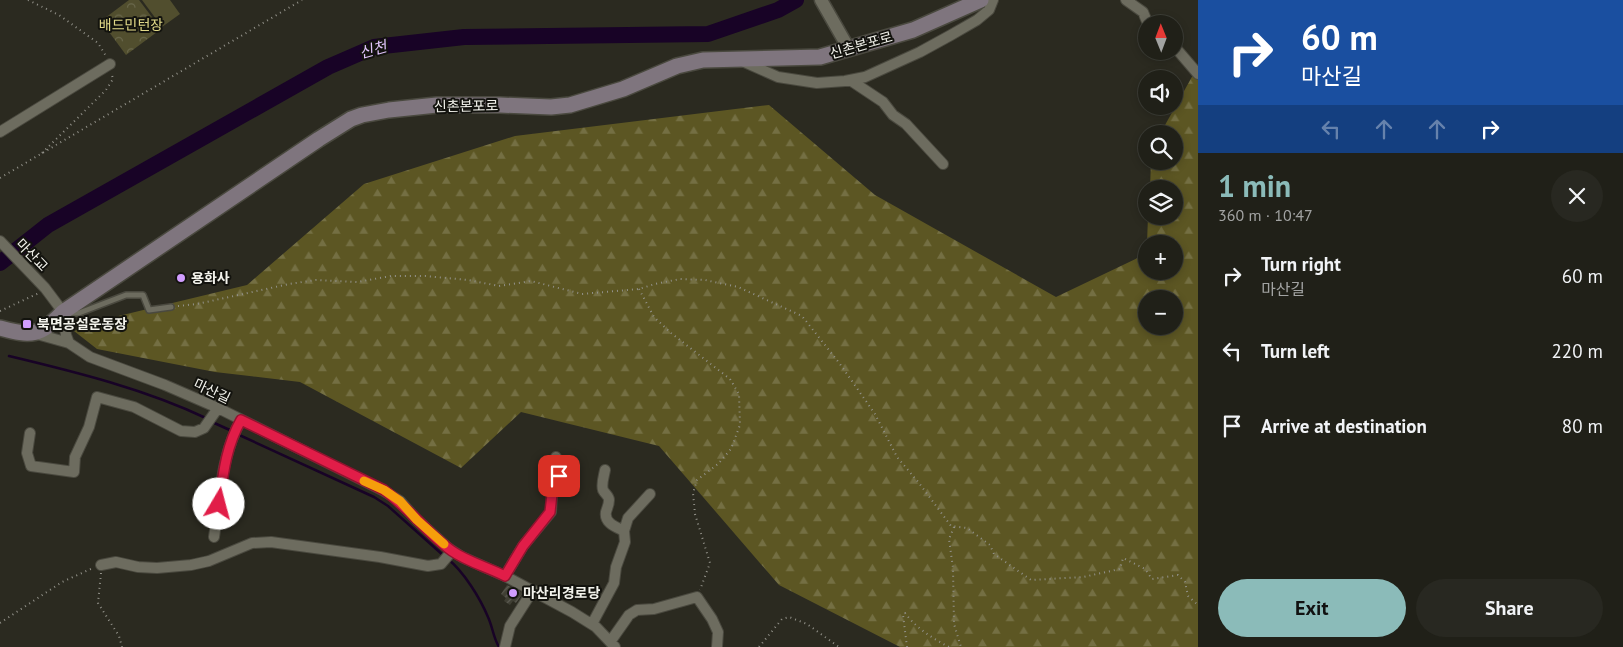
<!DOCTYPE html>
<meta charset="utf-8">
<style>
:root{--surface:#202018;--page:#282821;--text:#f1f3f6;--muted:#a2a3a2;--line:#3d3e37;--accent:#8bbbb9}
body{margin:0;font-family:"PT Sans","Noto Sans KR",sans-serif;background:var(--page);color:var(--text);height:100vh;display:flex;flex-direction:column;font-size:19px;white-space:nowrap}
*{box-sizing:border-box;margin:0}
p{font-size:16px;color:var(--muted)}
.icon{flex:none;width:28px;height:28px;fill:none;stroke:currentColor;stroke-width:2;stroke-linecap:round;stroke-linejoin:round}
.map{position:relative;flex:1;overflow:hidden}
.side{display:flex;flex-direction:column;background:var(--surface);width:425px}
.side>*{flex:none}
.top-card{background:#1a4fa0;color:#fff;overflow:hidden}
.needle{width:32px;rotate:359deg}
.fabs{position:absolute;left:1138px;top:15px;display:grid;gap:10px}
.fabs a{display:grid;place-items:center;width:45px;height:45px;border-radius:50%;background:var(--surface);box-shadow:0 2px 8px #0003,0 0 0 1px var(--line);font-size:25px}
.pin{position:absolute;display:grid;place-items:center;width:42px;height:42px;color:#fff;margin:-21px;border-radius:10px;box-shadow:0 2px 8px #0006}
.me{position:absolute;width:55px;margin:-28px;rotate:8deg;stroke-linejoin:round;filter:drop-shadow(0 0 4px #0008)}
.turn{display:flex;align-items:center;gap:18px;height:105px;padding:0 20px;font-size:22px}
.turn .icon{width:65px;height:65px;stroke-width:2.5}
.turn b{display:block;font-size:35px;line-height:42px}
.lanes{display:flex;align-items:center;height:48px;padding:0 20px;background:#0003;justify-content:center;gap:25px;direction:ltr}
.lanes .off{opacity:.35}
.round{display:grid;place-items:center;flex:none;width:52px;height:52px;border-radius:26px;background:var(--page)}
.headline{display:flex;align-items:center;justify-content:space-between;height:85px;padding:0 20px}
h1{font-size:30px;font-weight:800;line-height:38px;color:var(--accent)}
.action{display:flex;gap:10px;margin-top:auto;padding:10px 20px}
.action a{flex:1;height:58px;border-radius:30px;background:var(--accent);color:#111;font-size:20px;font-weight:800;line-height:58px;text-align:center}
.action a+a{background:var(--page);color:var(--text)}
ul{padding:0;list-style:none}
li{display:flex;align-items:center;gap:15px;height:75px;padding:0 20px}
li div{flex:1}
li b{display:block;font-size:19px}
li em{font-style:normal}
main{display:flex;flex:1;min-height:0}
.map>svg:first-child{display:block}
.forest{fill:url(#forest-firs);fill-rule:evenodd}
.park{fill:url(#park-crowns)}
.garden{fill:#514e2e}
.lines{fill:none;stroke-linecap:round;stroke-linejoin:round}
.stream{stroke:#180326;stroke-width:2.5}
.river{stroke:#180326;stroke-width:16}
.building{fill:url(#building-hatch)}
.service-casing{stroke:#4a493f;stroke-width:8}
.minor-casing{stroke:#4a493f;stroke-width:12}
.tertiary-casing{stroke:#4a493f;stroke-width:15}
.secondary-casing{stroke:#4a493f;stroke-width:18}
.path{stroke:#93928a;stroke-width:2;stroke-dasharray:1 4;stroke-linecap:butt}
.service{stroke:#6d6c5f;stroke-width:5}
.minor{stroke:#6d6c5f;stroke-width:10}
.tertiary{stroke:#6d6c5f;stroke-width:12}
.secondary{stroke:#7f757e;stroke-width:15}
.route-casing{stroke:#92132f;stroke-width:12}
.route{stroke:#e11d48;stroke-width:9}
.slow{stroke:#f59e0b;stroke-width:9}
.poi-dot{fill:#d19dfe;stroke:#13130e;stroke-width:2}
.labels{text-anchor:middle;stroke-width:4;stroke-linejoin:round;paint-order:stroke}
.park-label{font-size:14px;fill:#e1d988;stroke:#13130e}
.street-label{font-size:14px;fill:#f3f3ec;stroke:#13130e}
.poi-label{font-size:14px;font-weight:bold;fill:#f3f3ec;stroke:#13130e;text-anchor:start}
.water-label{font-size:15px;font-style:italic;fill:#e0c3fb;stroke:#13130e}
</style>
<main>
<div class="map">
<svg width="1198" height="647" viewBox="0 0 1198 647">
<defs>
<pattern id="forest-firs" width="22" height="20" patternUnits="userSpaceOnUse" patternTransform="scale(1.25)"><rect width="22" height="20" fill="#5c5623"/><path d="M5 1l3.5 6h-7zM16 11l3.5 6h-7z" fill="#746f43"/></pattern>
<pattern id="park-crowns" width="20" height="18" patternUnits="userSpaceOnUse" patternTransform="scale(1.25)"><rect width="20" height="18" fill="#514e2e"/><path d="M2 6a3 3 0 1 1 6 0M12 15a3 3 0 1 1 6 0" fill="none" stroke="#6a684c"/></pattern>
<pattern id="building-hatch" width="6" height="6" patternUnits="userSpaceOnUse" patternTransform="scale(1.25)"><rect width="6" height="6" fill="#403f34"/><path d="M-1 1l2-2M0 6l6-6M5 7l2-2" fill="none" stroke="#5c5b52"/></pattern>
</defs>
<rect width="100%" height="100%" fill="#2b2a20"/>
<path class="forest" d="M 1198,66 L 1198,647 L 900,647 L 779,585 L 659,446 L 521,412 L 461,468 L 300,382 L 215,372 L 97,349 L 74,331 L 106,319 L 247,285 L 364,184 L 515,136 L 769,105 L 875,195 L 1056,297 L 1146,254 L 1146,271 L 1174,271 L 1174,244 L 1147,244 L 1148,216 L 1174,216 L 1174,189 L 1150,189 L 1151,161 L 1174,161 L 1174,134 L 1160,134 ZM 1146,299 L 1174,299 L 1174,326 L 1146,326 Z"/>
<path class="park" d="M 129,0 L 139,0 L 161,29 L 126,55 L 101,21 Z"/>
<path class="garden" d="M 142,0 L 170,0 L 180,14 L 162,27 Z"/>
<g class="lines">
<path class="stream" d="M 9,356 C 76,372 145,389 208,419
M 212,422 L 232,431
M 237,434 L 374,497 L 388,506 L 444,556
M 448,559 C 464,572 480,598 488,617 C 493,628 493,637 499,647"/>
<path class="river" d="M 0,263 L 48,225 L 328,67 L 374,47 L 464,37 L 708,34 L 778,10 L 796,0"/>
</g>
<path class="building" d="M 507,585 L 523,593 L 516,603 L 513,601 L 510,605 L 504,601 L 506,598 L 501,594 Z"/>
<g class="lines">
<defs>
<path id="service" d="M 68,313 L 79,313 L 126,295 L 143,295 L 149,310 L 171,307"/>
<path id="minor" d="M 1126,0 L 1143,12 L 1148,24
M 1174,46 L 1198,74
M 742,61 L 778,77 L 817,83 L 845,81 L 865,77 L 920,52 L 951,35 L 977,20 L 989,10 L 993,0
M 850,80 L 883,102 L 893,115 L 906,124 L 943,164
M 0,132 L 110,64
M 0,241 L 45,288 L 63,312 L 66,335 L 69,343 L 33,333
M 69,343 L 90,357 L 165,385 L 218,408 L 384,491 L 400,501 L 417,520 L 448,548 L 462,557 L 505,576 L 572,612 L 596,627 L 615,647
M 30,433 L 27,453 L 31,466 L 74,472 L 75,457 L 89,427 L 97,397 L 134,407 L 181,431 L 195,432 L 204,428 L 218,408
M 605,470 C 604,476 601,484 603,490 C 605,494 609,496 609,500 C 609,505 607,508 606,512 C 604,523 616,527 624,531
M 214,537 C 220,498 221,455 241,420
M 101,565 L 116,562 L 138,567 L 157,568 L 191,565 L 209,561 L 252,543 L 271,542 L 380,557 L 428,566 L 441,564 L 452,551
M 505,576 L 523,546 L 551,512 L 552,494 L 559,476 L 556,457
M 592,624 L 614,583 L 616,567 L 625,542 L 624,531 L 628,518 L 650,494
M 610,642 L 629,615 L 637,610 L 654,609 L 697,597 L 712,619 L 718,632 L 717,647
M 505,647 L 510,626 L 533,590"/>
<path id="tertiary" d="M 821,0 L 849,49"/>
<path id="secondary" d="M 0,328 C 32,337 40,336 63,312 L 319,139 L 351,119 L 362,115 L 389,110 L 437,105 L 500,105 L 551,107 L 570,105 L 623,89 L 677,66 L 703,60 L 820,57 L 913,30 L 981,0"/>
</defs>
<use href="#service" class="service-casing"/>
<use href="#minor" class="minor-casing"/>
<use href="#tertiary" class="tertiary-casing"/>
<use href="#secondary" class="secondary-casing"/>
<path class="path" d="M 28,0 L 59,15 L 98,43 L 106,56
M 42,153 L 106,90 L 113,79 L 112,75
M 0,178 L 302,0
M 639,289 L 654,317 L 671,333 L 730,379 L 739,394 L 740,425 L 731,449 L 718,464 L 697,480 L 693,493 L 695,514 L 710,563 L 700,590
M 178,306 L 197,304 L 289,284 L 316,280 L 357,282 L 391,276 L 425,276 L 468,280 L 499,286 L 531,281 L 582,294 L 639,289 L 655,284 L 680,279 L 705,280 L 738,287 L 802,316 L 840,364 L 875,414 L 897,457 L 919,483 L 951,526 L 967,528 L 990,545 L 994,554 L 1031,580 L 1083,577 L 1120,569 L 1123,558 L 1145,569 L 1152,579 L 1178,575 L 1185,582 L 1188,596 L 1198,605
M 0,311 L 39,293
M 954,527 L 949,539 L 953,568 L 954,624 L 961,647
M 101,573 L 98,603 L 119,636 L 122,647
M 0,623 L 62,582 L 93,568
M 759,647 L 782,619 L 789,617 L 807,624 L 839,647
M 907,647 L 903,615 L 905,613 C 916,628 932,638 949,647"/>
<use href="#service" class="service"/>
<use href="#minor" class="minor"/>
<use href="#tertiary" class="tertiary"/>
<use href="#secondary" class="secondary"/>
</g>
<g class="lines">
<defs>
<path id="route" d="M 219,504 C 223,475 226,446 241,420 L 384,490 C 409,508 427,533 452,551 C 468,562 487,567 505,576 L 523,546 L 550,512 L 552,494 L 559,476"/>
</defs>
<use href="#route" class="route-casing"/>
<use href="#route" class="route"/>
<path class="slow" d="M 364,481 L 384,490 L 400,501 L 417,520 L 444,544"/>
</g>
<g class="poi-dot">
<circle cx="181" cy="278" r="5"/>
<rect x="22" y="319" width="10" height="10" rx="2.5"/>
<circle cx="513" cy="593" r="5"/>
</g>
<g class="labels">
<g class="park-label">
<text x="131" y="30">배드민턴장</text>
</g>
<g class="street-label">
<text transform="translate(861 45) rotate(-16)" y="5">신촌본포로</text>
<text transform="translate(466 106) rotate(-1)" y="5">신촌본포로</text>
<text transform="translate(32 255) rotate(46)" y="5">마산교</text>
<text transform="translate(212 391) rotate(25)" y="5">마산길</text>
</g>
<g class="poi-label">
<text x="191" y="283">용화사</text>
<text x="37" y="329">북면공설운동장</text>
<text x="523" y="598">마산리경로당</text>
</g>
<g class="water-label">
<text transform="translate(373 50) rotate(-16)" y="5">신천</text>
</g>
</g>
</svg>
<div class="fabs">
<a><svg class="needle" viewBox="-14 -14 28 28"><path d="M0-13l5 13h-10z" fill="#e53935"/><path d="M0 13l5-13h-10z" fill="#a2a3a2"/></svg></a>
<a><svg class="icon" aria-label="sound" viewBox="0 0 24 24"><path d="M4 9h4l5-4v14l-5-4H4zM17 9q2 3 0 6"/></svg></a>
<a><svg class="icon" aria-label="search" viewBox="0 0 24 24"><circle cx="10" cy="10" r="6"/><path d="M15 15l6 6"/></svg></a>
<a><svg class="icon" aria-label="layers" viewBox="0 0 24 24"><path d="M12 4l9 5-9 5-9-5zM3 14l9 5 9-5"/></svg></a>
<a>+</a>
<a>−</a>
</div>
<div class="pin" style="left:559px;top:476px;background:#d93025"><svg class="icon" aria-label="arrive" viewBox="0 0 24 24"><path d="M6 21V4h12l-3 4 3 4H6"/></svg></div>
<svg class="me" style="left:219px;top:504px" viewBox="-20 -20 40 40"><circle r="19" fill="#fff"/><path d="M0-13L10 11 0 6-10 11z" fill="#e11d48"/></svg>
</div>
<section class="side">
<div class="top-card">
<div class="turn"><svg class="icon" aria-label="right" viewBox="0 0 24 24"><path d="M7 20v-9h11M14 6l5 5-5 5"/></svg><div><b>60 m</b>마산길</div></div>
<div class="lanes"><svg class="icon off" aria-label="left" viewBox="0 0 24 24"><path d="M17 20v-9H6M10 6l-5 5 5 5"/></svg><svg class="icon off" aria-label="ahead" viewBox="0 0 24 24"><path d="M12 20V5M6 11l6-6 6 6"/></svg><svg class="icon off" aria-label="ahead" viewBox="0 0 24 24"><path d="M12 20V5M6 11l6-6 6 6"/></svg><svg class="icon" aria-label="right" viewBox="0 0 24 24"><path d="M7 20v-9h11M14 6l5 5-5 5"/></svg></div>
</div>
<div class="headline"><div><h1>1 min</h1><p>360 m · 10:47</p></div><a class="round"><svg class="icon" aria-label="close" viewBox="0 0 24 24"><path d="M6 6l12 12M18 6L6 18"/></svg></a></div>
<ul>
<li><svg class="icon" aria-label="right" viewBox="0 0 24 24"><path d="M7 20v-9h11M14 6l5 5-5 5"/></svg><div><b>Turn right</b><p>마산길</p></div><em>60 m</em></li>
<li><svg class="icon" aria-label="left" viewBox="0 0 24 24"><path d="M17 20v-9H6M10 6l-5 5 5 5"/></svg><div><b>Turn left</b></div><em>220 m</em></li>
<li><svg class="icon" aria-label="arrive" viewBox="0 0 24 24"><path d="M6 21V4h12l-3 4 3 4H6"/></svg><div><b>Arrive at destination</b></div><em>80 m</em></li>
</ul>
<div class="action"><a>Exit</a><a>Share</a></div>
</section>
</main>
